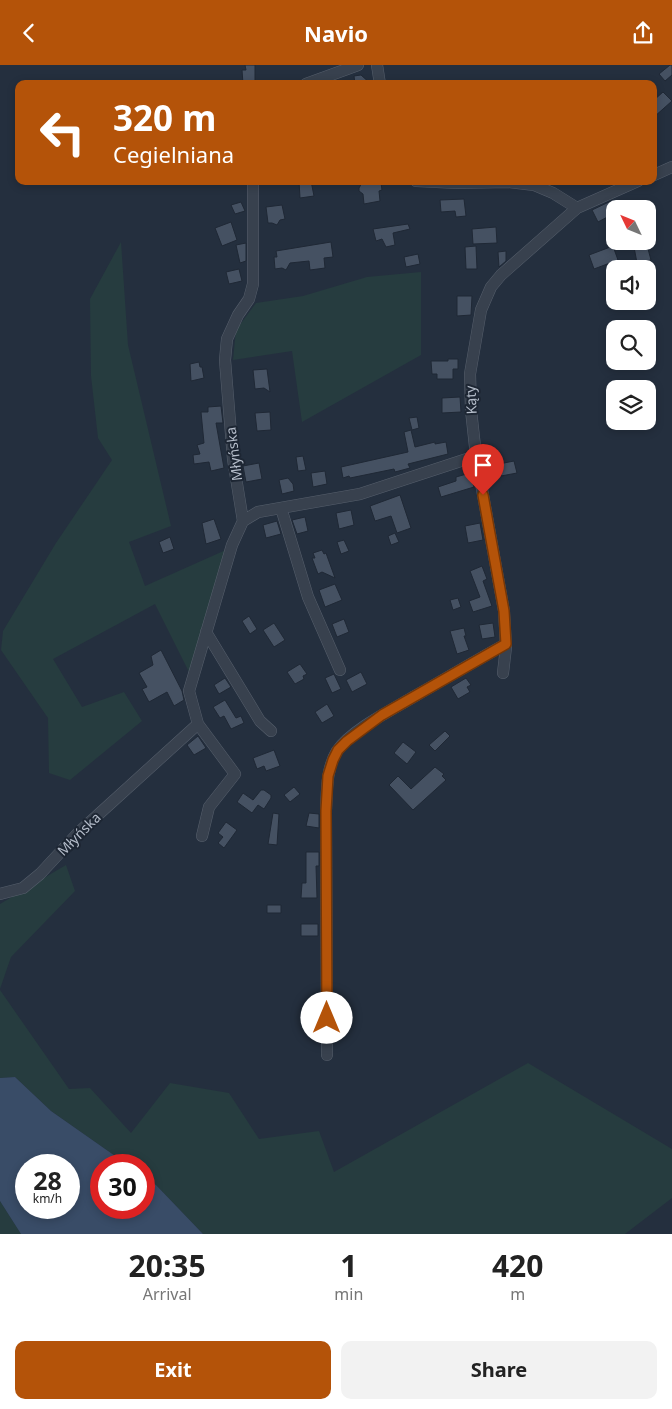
<!DOCTYPE html>
<meta charset="utf-8">
<style>
:root{--surface:#fff;--page:#f2f2f2;--text:#222;--muted:#767676;--accent:#b45309}
body{margin:0;font-family:"Noto Sans",sans-serif;background:var(--page);color:var(--text);height:100vh;display:flex;flex-direction:column;font-size:19px;white-space:nowrap}
*{box-sizing:border-box;margin:0}
p{font-size:16px;color:var(--muted)}
.icon{flex:none;width:28px;height:28px;fill:none;stroke:currentColor;stroke-width:2;stroke-linecap:round;stroke-linejoin:round}
.map{position:relative;height:1169px;overflow:hidden}
.details{display:flex;flex-direction:column;background:var(--surface);flex:1}
.details>*{flex:none}
.hud{position:absolute;left:15px;top:15px;width:642px;height:105px;border-radius:10px;box-shadow:0 2px 8px #0003;background:#b45309;color:#fff;overflow:hidden}
.needle{width:32px;rotate:313deg}
.buttons{position:absolute;left:606px;top:135px;display:grid;gap:10px}
.buttons a{display:grid;place-items:center;width:50px;height:50px;border-radius:10px;background:var(--surface);box-shadow:0 2px 8px #0003;font-size:25px}
.speed{position:absolute;left:15px;top:1089px;display:flex;gap:10px;font-size:25px;font-weight:700;text-align:center}
.speed>*{display:grid;place-content:center;width:65px;height:65px;border-radius:50%;background:var(--surface);box-shadow:0 2px 8px #0003;line-height:1}
.speed small{font-size:12px;font-weight:400}
.speed .limit{border:8px solid #d22;background:#fff;color:#111}
.pin{position:absolute;display:grid;place-items:center;width:42px;height:42px;color:#fff;margin:-51px -21px;border-radius:50% 50% 50% 0;rotate:-45deg;box-shadow:0 0 5px #0007}
.pin .icon{rotate:45deg}
.me{position:absolute;width:55px;margin:-28px;rotate:0deg;stroke-linejoin:round;filter:drop-shadow(0 0 4px #0008)}
.turn{display:flex;align-items:center;gap:18px;height:105px;padding:0 15px;font-size:22px}
.turn .icon{width:65px;height:65px;stroke-width:2.5}
.turn b{display:block;font-size:35px;line-height:42px}
.eta{display:flex;justify-content:space-evenly;align-items:center;height:85px;text-align:center}
.eta b{font-size:30px;font-weight:700;line-height:35px}
.cta{display:flex;gap:10px;margin-top:auto;padding:10px 15px}
.cta a{flex:1;height:58px;border-radius:10px;background:var(--accent);color:#fff;font-size:20px;font-weight:700;line-height:58px;text-align:center}
.cta a+a{background:var(--page);color:var(--text)}
header{display:flex;justify-content:space-between;align-items:center;height:65px;padding:0 15px;background:var(--accent);color:#fff;font-size:22px;font-weight:700}
.map>svg:first-child{display:block}
.green{fill:#263c3f}
.water{fill:#394c67;fill-rule:evenodd}
.building{fill:#455162;stroke:#1f2835}
.lines{fill:none;stroke-linecap:round;stroke-linejoin:round}
.street-casing{stroke:#565f6c;stroke-width:12}
.street{stroke:#38414e;stroke-width:11}
.route-casing{stroke:#753606;stroke-width:12}
.route{stroke:#b45309;stroke-width:9}
.labels{text-anchor:middle;stroke-width:4;stroke-linejoin:round;paint-order:stroke}
.street-label{font-size:14px;fill:#b4bcc9;stroke:#1d2633}
</style>
<header><svg class="icon" aria-label="back" viewBox="0 0 24 24"><path d="M15 5l-7 7 7 7"/></svg>Navio<svg class="icon" aria-label="share" viewBox="0 0 24 24"><path d="M12 15V3M7 8l5-5 5 5M5 13v7h14v-7"/></svg></header>
<div class="map">
<svg width="672" height="1169" viewBox="0 0 672 1169">
<rect width="100%" height="100%" fill="#242f3e"/>
<path class="green" d="M 121,177 L 128,280 L 171,461 L 129,477 L 145,521 L 228,484 L 189,607 L 155,539 L 53,594 L 82,642 L 124,627 L 142,656 L 70,715 L 49,708 L 48,653 L 1,585 L 3,566 L 56,478 L 112,395 L 98,373 L 91,311 L 90,234 Z
M 421,207 L 421,290 L 302,357 L 292,286 L 233,295 L 236,265 L 256,238 L 303,231 L 367,212 Z
M 66,800 L 75,826 L 11,892 L 0,924 L 0,839 Z
M 0,925 L 69,1024 L 90,1023 L 131,1068 L 170,1018 L 229,1028 L 259,1074 L 319,1066 L 334,1107 L 528,998 L 672,1084 L 672,1133 L 625,1169 L 203,1169 L 156,1120 L 144,1111 L 144,1100 L 128,1100 L 51,1046 L 15,1012 L 0,1013 Z
M 0,1136 L 21,1169 L 0,1169 Z"/>
<path class="water" d="M 15,1012 L 51,1046 L 128,1100 L 101,1100 L 101,1142 L 144,1142 L 144,1111 L 156,1120 L 203,1169 L 21,1169 L 0,1136 L 0,1013 ZM 26,1100 L 69,1100 L 69,1142 L 26,1142 Z"/>
<path class="building" d="M 245,0 L 255,0 L 255,19 L 243,19 L 242,5 L 246,5 Z
M 670,0 L 672,0 L 672,10 L 665,16 L 659,9 Z
M 361,10 L 371,19 L 355,19 L 354,11 Z
M 663,27 L 672,36 L 654,52 L 654,35 Z
M 299,116 L 311,116 L 314,131 L 300,133 Z
M 363,116 L 381,118 L 382,125 L 379,126 L 380,136 L 364,139 L 363,129 L 359,126 L 359,123 Z
M 464,134 L 466,151 L 456,152 L 455,146 L 441,147 L 440,135 Z
M 611,136 L 615,144 L 615,148 L 598,157 L 592,145 Z
M 241,137 L 245,146 L 235,149 L 231,140 Z
M 282,140 L 285,154 L 280,155 L 277,160 L 272,158 L 268,158 L 266,142 Z
M 231,157 L 237,175 L 222,181 L 215,163 Z
M 408,159 L 410,164 L 393,168 L 395,180 L 386,182 L 382,174 L 376,176 L 373,164 Z
M 496,162 L 497,178 L 473,179 L 472,164 Z
M 331,177 L 333,192 L 324,193 L 325,203 L 310,205 L 309,196 L 290,198 L 286,205 L 282,203 L 275,204 L 274,192 L 277,192 L 276,186 Z
M 246,178 L 246,196 L 240,198 L 236,180 Z
M 647,180 L 651,195 L 637,198 L 634,182 Z
M 476,181 L 477,204 L 466,204 L 465,182 Z
M 613,181 L 618,195 L 594,204 L 589,190 Z
M 506,186 L 506,196 L 499,202 L 498,187 Z
M 418,189 L 420,199 L 406,202 L 404,192 Z
M 239,204 L 242,216 L 229,219 L 226,207 Z
M 457,231 L 472,231 L 471,250 L 457,251 Z
M 448,294 L 458,294 L 458,304 L 453,304 L 453,314 L 437,314 L 437,309 L 432,309 L 431,296 L 448,296 Z
M 199,297 L 200,302 L 202,302 L 204,313 L 191,316 L 190,299 Z
M 267,304 L 270,327 L 264,323 L 255,324 L 253,305 Z
M 460,332 L 461,347 L 442,348 L 442,333 Z
M 221,341 L 223,358 L 216,358 L 224,403 L 211,406 L 209,397 L 194,399 L 193,390 L 200,389 L 197,380 L 204,378 L 201,347 L 208,347 L 208,342 Z
M 270,347 L 271,365 L 257,366 L 255,348 Z
M 417,352 L 419,363 L 412,365 L 409,353 Z
M 411,365 L 415,382 L 435,377 L 435,379 L 446,377 L 448,389 L 408,399 L 410,403 L 395,407 L 394,404 L 350,413 L 349,411 L 343,413 L 341,402 L 408,387 L 404,367 Z
M 303,391 L 306,405 L 298,406 L 296,392 Z
M 514,396 L 517,408 L 501,411 L 499,399 Z
M 259,398 L 262,414 L 246,417 L 243,401 Z
M 325,406 L 327,419 L 313,422 L 311,408 Z
M 470,408 L 474,422 L 441,432 L 438,422 L 456,416 L 456,412 Z
M 288,413 L 293,419 L 294,426 L 282,429 L 279,415 Z
M 400,430 L 411,463 L 397,468 L 391,451 L 375,456 L 370,441 Z
M 351,445 L 354,460 L 339,464 L 336,448 Z
M 305,452 L 308,466 L 297,469 L 292,455 Z
M 214,454 L 221,474 L 206,479 L 202,458 Z
M 277,456 L 281,469 L 266,473 L 263,460 Z
M 480,458 L 483,475 L 468,478 L 465,461 Z
M 395,468 L 399,477 L 391,480 L 388,471 Z
M 170,472 L 174,484 L 163,488 L 159,477 Z
M 344,475 L 349,486 L 341,489 L 337,477 Z
M 322,485 L 324,489 L 326,488 L 335,513 L 322,507 L 318,509 L 312,493 L 315,493 L 313,488 Z
M 482,501 L 487,514 L 483,516 L 492,541 L 473,547 L 469,536 L 480,532 L 470,506 Z
M 335,519 L 342,535 L 325,542 L 319,525 Z
M 458,533 L 461,542 L 453,545 L 450,535 Z
M 249,551 L 257,564 L 250,569 L 242,556 Z
M 344,554 L 349,567 L 337,572 L 332,559 Z
M 274,558 L 285,575 L 274,582 L 263,565 Z
M 493,558 L 495,572 L 482,574 L 479,560 Z
M 464,563 L 466,571 L 464,571 L 469,585 L 457,589 L 450,566 Z
M 161,585 L 182,626 L 184,635 L 174,641 L 167,627 L 149,637 L 142,624 L 147,622 L 139,608 L 153,600 L 151,591 Z
M 300,599 L 307,609 L 303,611 L 304,614 L 295,619 L 287,607 Z
M 361,607 L 367,619 L 352,627 L 346,615 Z
M 334,609 L 341,624 L 332,628 L 325,613 Z
M 225,613 L 231,622 L 219,629 L 214,620 Z
M 466,613 L 471,620 L 467,622 L 470,627 L 458,634 L 451,622 Z
M 225,635 L 236,653 L 241,651 L 244,658 L 231,664 L 224,651 L 220,653 L 213,642 Z
M 327,639 L 334,651 L 322,658 L 315,647 Z
M 445,666 L 450,671 L 435,686 L 429,680 Z
M 198,671 L 206,683 L 194,690 L 187,680 Z
M 403,677 L 416,687 L 407,699 L 394,688 Z
M 274,685 L 280,701 L 266,706 L 264,701 L 257,704 L 253,693 Z
M 435,702 L 444,709 L 442,711 L 446,715 L 413,745 L 389,720 L 398,711 L 411,724 Z
M 294,722 L 300,729 L 290,737 L 284,730 Z
M 261,725 L 264,725 L 271,730 L 271,733 L 264,744 L 258,740 L 252,748 L 237,737 L 243,728 L 253,735 Z
M 273,748 L 279,749 L 277,780 L 268,779 Z
M 309,748 L 319,749 L 319,763 L 306,761 Z
M 226,757 L 237,765 L 224,783 L 218,778 L 223,772 L 218,768 Z
M 306,787 L 319,787 L 319,801 L 316,801 L 317,833 L 301,833 L 302,818 L 306,818 Z
M 267,840 L 281,840 L 281,848 L 267,848 Z
M 301,859 L 318,859 L 318,871 L 301,871 Z
M 315,939 L 319,939 L 319,956 L 315,956 Z"/>
<g class="lines">
<defs>
<path id="street" d="M 377,0 L 380,19
M 306,19 L 358,0
M 654,110 L 672,102
M 416,116 L 457,118 L 508,117 L 534,120 L 553,128 L 577,143
M 476,391 L 504,546 L 506,582 L 503,608
M 281,443 L 308,532 L 340,605
M 243,456 L 258,447 L 360,429 L 476,391 L 471,345 L 470,309 L 481,245 L 491,222 L 501,210 L 577,143 L 638,116
M 206,567 L 260,656 L 271,666
M 202,771 L 209,742 L 235,709 L 198,659 L 189,626 L 232,480 L 243,456 L 233,394 L 225,295 L 227,274 L 238,250 L 249,234 L 253,219 L 253,116
M 0,829 L 23,823 L 40,809 L 78,768 L 198,659
M 327,990 L 326,746 C 327,726 326,704 337,686 C 351,665 393,644 415,631 C 445,614 475,596 506,579"/>
</defs>
<use href="#street" class="street-casing"/>
<use href="#street" class="street"/>
</g>
<g class="lines">
<defs>
<path id="route" d="M 327,953 L 326,746 L 328,711 L 333,695 L 338,685 L 347,676 L 382,650 L 506,579 L 504,546 L 483,430"/>
</defs>
<use href="#route" class="route-casing"/>
<use href="#route" class="route"/>
</g>
<g class="labels">
<g class="street-label">
<text transform="translate(471 335) rotate(-93)" y="5">Kąty</text>
<text transform="translate(234 389) rotate(-97)" y="5">Młyńska</text>
<text transform="translate(79 769) rotate(-45)" y="5">Młyńska</text>
</g>
</g>
</svg>
<div class="buttons">
<a><svg class="needle" viewBox="-14 -14 28 28"><path d="M0-13l5 13h-10z" fill="#e53935"/><path d="M0 13l5-13h-10z" fill="#767676"/></svg></a>
<a><svg class="icon" aria-label="sound" viewBox="0 0 24 24"><path d="M4 9h4l5-4v14l-5-4H4zM17 9q2 3 0 6"/></svg></a>
<a><svg class="icon" aria-label="search" viewBox="0 0 24 24"><circle cx="10" cy="10" r="6"/><path d="M15 15l6 6"/></svg></a>
<a><svg class="icon" aria-label="layers" viewBox="0 0 24 24"><path d="M12 4l9 5-9 5-9-5zM3 14l9 5 9-5"/></svg></a>
</div>
<div class="speed"><div>28<small>km/h</small></div><div class="limit">30</div></div>
<div class="pin" style="left:483px;top:430px;background:#d93025"><svg class="icon" aria-label="arrive" viewBox="0 0 24 24"><path d="M6 21V4h12l-3 4 3 4H6"/></svg></div>
<svg class="me" style="left:327px;top:953px" viewBox="-20 -20 40 40"><circle r="19" fill="#fff"/><path d="M0-13L10 11 0 6-10 11z" fill="#b45309"/></svg>
<div class="hud">
<div class="turn"><svg class="icon" aria-label="left" viewBox="0 0 24 24"><path d="M17 20v-9H6M10 6l-5 5 5 5"/></svg><div><b>320 m</b>Cegielniana</div></div>
</div>
</div>
<section class="details">
<div class="eta">
<div><b>20:35</b><p>Arrival</p></div>
<div><b>1</b><p>min</p></div>
<div><b>420</b><p>m</p></div>
</div>
<div class="cta"><a>Exit</a><a>Share</a></div>
</section>
